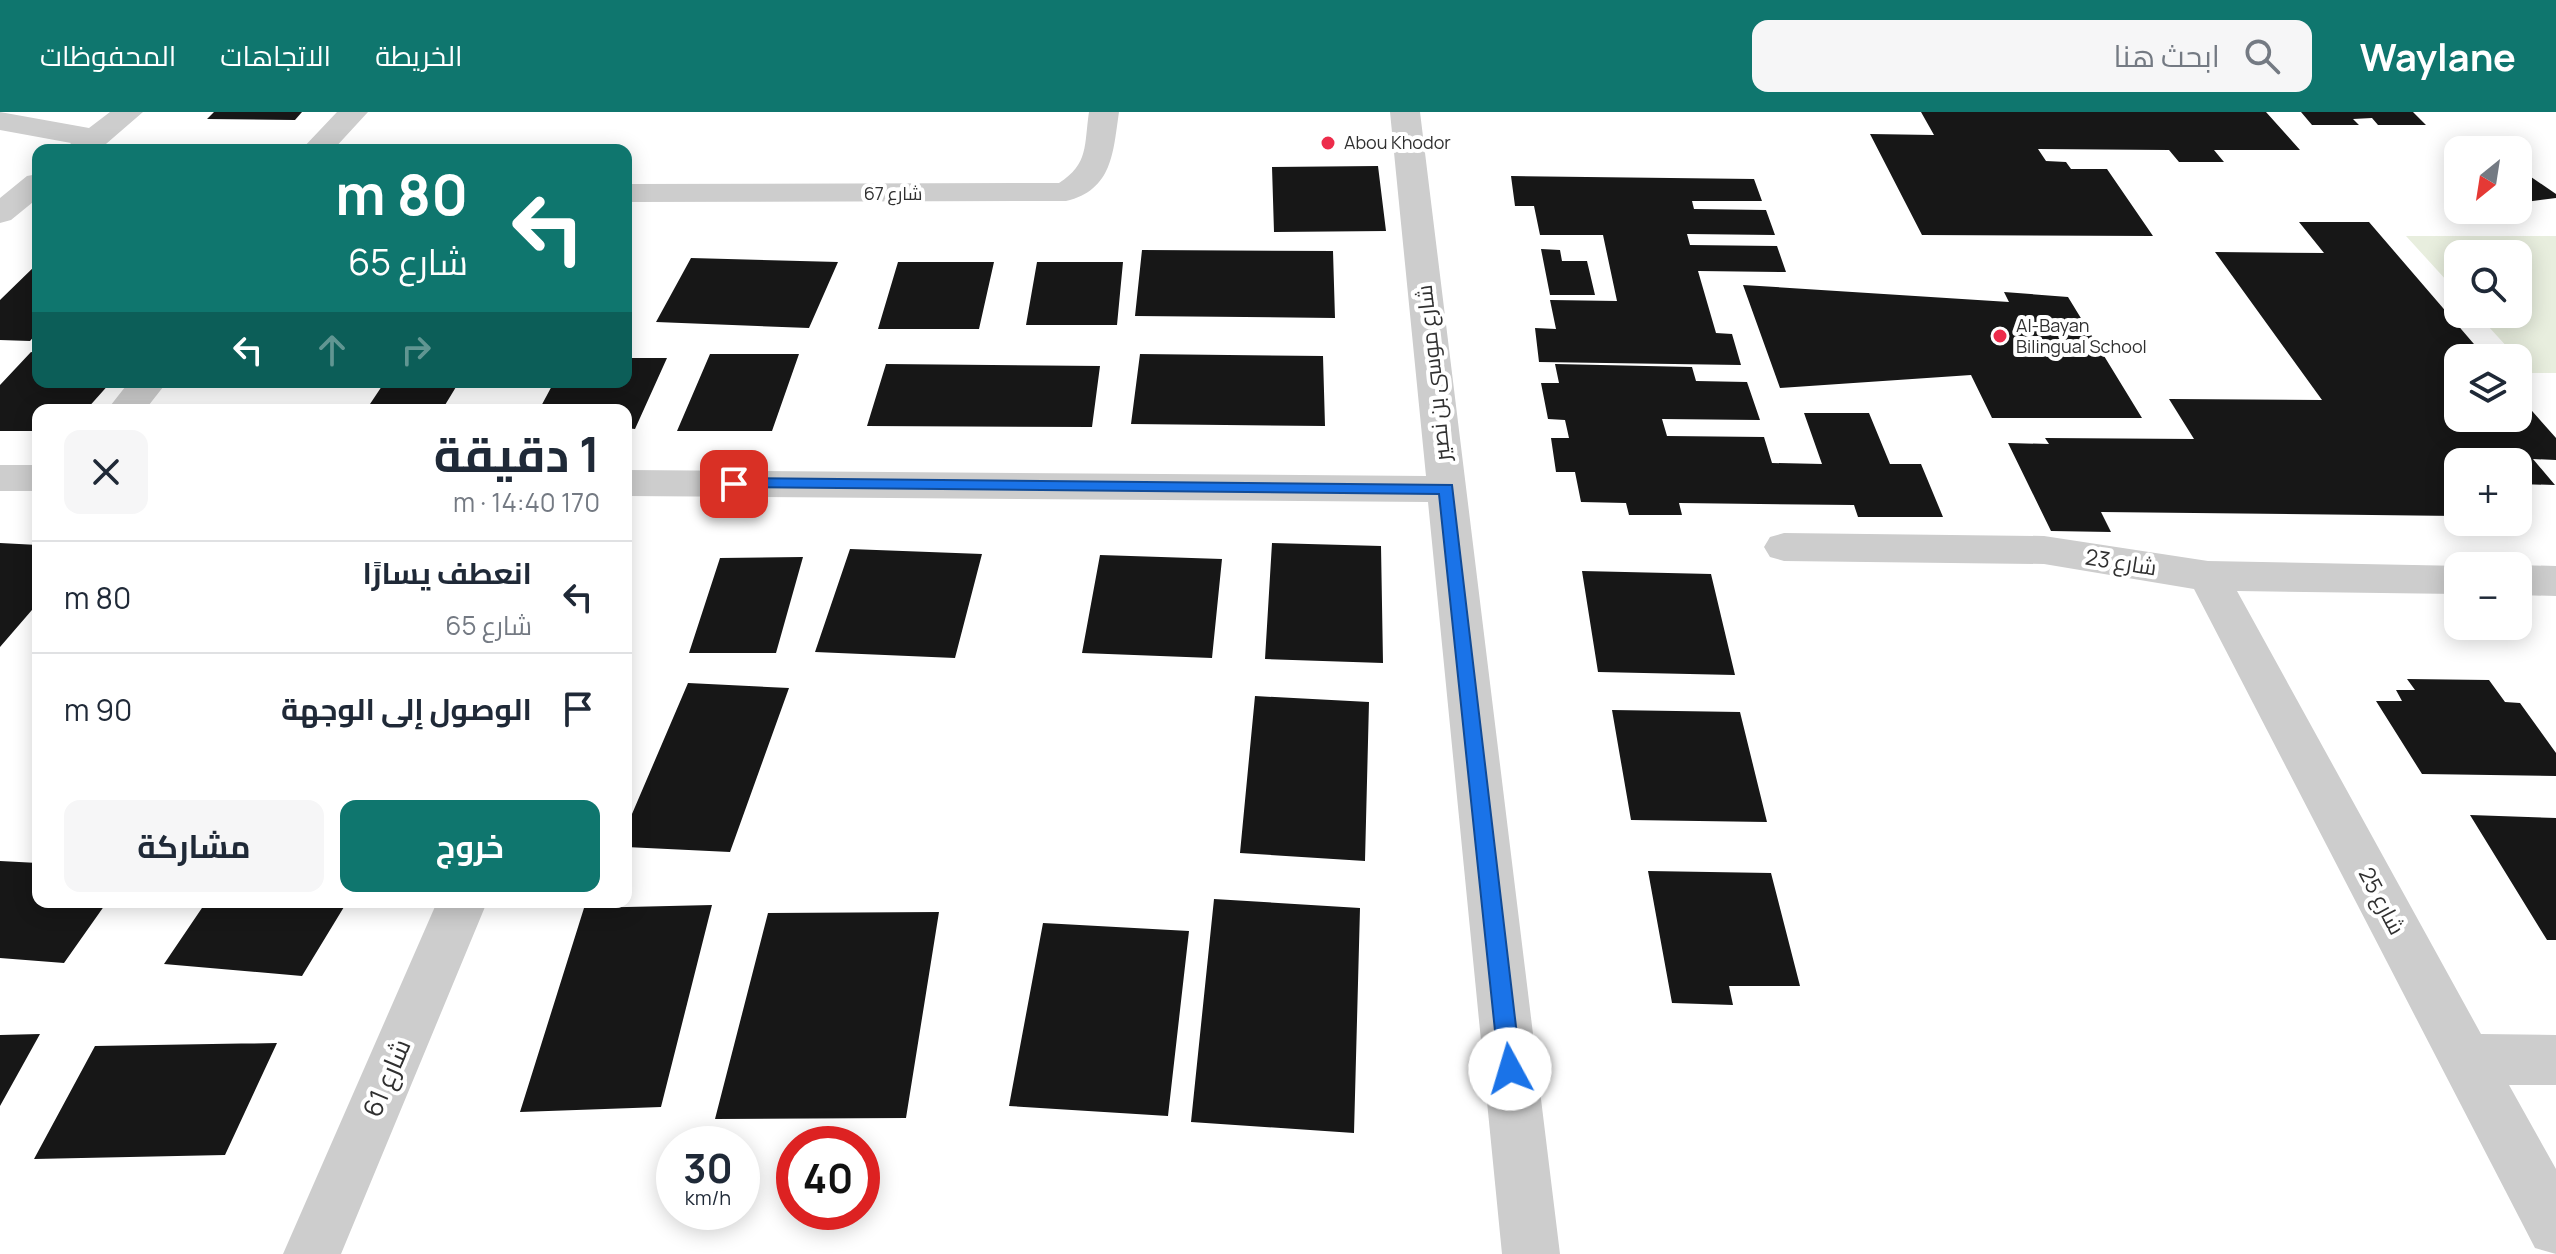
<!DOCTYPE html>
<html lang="ar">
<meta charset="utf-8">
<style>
:root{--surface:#fff;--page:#f6f6f7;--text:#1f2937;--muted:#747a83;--line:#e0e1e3;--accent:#0f766e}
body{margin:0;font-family:Manrope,Cairo,sans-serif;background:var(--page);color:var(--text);direction:rtl;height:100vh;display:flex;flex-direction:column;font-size:30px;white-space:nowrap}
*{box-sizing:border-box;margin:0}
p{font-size:26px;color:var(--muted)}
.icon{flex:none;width:44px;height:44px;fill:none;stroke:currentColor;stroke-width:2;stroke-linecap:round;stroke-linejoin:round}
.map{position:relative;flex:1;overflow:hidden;direction:ltr}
.panel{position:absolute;left:32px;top:292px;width:600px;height:504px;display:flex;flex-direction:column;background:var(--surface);border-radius:16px;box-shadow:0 4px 20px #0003;direction:rtl}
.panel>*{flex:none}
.banner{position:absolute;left:32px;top:32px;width:600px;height:244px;border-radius:16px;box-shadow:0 4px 20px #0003;direction:rtl;background:#0f766e;color:#fff;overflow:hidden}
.needle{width:52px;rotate:210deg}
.fabs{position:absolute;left:2444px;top:24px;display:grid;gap:16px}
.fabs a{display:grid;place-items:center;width:88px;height:88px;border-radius:16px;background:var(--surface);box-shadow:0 4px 20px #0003;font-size:40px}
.speed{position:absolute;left:656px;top:1014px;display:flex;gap:16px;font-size:40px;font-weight:700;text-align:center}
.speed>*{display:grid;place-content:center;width:104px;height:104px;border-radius:50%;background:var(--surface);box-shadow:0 4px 20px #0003;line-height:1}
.speed small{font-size:20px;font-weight:400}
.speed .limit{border:12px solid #d22;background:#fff;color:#111}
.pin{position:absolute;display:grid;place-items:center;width:68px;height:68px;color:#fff;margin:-34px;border-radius:16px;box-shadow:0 4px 12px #0006}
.me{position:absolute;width:88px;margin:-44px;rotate:354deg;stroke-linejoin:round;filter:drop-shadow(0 0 6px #0008)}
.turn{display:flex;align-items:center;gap:28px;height:168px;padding:0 32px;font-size:36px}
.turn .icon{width:104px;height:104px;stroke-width:2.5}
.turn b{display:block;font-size:56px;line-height:68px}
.lanes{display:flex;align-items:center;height:76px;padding:0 32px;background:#0003;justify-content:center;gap:40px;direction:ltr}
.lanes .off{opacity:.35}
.round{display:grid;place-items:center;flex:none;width:84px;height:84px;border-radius:16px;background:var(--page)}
.head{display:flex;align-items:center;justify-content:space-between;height:136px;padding:0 32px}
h1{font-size:48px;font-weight:700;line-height:60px}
.button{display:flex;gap:16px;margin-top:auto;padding:16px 32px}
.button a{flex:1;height:92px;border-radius:16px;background:var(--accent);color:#fff;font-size:32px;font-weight:700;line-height:92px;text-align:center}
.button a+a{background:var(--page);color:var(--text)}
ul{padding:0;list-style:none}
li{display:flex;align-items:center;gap:24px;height:112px;padding:0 32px;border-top:2px solid var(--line)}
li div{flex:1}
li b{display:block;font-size:30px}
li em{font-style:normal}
header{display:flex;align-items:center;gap:48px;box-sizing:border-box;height:112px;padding:0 40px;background:var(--accent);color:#fff}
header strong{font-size:38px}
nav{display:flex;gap:44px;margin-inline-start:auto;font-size:28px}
.search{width:560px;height:72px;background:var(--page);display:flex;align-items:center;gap:20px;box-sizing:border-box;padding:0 28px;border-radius:16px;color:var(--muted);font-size:30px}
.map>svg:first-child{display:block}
.green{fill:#e8eede}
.building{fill:#171717}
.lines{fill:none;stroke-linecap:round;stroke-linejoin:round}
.minor{fill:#cdcdcd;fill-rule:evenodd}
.route{fill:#1a73e8;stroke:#114b97;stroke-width:2}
.poi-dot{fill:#ed2c4b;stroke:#fff;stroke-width:3}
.labels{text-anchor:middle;stroke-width:8;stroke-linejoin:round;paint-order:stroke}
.far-poi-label{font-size:18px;fill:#303030;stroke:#fff;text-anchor:start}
.far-street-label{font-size:18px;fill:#303030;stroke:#fff}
.street-label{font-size:22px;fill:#303030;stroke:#fff}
.near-street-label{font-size:26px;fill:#303030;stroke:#fff}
</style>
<header>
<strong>Waylane</strong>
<div class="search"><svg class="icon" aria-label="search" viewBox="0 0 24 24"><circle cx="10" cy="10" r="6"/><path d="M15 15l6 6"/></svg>ابحث هنا</div>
<nav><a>الخريطة</a><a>الاتجاهات</a><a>المحفوظات</a></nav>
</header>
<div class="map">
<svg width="2556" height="1142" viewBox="0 0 2556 1142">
<rect width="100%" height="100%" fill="#fff"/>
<path class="green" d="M 2406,124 L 2556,124 L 2556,261 L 2531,261 L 2477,202 L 2518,202 L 2518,142 L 2458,142 L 2458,181 Z"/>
<path class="building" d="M 214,0 L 302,0 L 295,8 L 207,7 Z
M 1921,0 L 2266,0 L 2300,38 L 2214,38 L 2224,50 L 2179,50 L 2169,38 L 2038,37 L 2046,49 L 2066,50 L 2071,57 L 2107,57 L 2153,124 L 1922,123 L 1870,22 L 1934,23 Z
M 2301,0 L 2413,0 L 2426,13 L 2378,13 L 2372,6 L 2353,7 L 2359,13 L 2312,13 Z
M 165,32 L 254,33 L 250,38 L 159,38 Z
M 1378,54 L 1386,119 L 1274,120 L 1272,55 Z
M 2518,56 L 2556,82 L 2556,86 L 2518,91 Z
M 1511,64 L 1754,67 L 1762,89 L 1692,89 L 1694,97 L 1766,98 L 1775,123 L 1687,122 L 1690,133 L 1777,134 L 1786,160 L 1698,159 L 1716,221 L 1732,222 L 1741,253 L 1539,250 L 1535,216 L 1556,217 L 1550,188 L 1617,189 L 1603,123 L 1540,123 L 1534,94 L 1515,94 Z
M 2299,110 L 2369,110 L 2486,246 L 2458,246 L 2458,306 L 2518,306 L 2518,283 L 2556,326 L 2556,348 L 2533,347 L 2555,373 L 2518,372 L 2518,350 L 2458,350 L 2458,404 L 2101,400 L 2111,420 L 2051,419 L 2008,331 L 2049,332 L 2045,326 L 2194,327 L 2169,287 L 2322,288 L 2215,140 L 2324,141 Z
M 1541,137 L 1560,138 L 1562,149 L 1587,149 L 1595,183 L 1550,183 Z
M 1142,138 L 1333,139 L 1335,206 L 1135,204 Z
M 691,146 L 838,150 L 809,216 L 656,210 Z
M 898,150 L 994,150 L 979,217 L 878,217 Z
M 1037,150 L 1123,150 L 1117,213 L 1026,213 Z
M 38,151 L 38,220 L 30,229 L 0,228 L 0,188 Z
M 1743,173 L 2009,190 L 2004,180 L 2068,185 L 2142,306 L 1992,306 L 1971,263 L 1780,276 Z
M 31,240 L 38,241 L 38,270 L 111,270 L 86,298 L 38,298 L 38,319 L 0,319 L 0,273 Z
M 710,242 L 799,242 L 772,319 L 677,319 Z
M 1140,242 L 1323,244 L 1325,314 L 1131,312 Z
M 626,246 L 667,246 L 635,317 L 626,316 L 626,298 L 539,298 L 554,270 L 626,270 Z
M 886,252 L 1100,254 L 1092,315 L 867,314 Z
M 1555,252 L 1692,255 L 1696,269 L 1747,270 L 1760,308 L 1662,307 L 1667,324 L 1764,325 L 1772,351 L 1822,352 L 1804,301 L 1869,301 L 1890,352 L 1921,352 L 1943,405 L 1858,405 L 1854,393 L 1679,391 L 1682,403 L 1629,403 L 1626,391 L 1581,390 L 1575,360 L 1556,360 L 1551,326 L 1569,326 L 1565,308 L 1548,307 L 1541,271 L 1559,271 Z
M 320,270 L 459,270 L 442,298 L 366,298 L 382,274 L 320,273 Z
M 0,431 L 38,433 L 38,491 L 0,535 Z
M 1272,431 L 1381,434 L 1383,551 L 1265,547 Z
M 850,437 L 982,442 L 955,546 L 815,540 Z
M 1100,443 L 1222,447 L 1212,546 L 1082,541 Z
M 803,445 L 776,541 L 689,541 L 720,446 Z
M 1582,459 L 1711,462 L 1735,563 L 1598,560 Z
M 2407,567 L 2489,568 L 2505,590 L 2520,591 L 2556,641 L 2556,664 L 2422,662 L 2376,589 L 2402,589 L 2396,578 L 2415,578 Z
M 688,571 L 789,576 L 730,740 L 626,735 L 626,716 Z
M 1255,584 L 1369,590 L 1365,749 L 1240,741 Z
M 1612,598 L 1740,600 L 1767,710 L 1631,708 Z
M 2470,703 L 2556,706 L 2556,828 L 2547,828 Z
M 0,749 L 38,751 L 38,790 L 107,790 L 64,851 L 0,846 Z
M 1648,759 L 1771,761 L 1800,874 L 1729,874 L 1733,893 L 1672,891 Z
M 1214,787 L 1360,796 L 1354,1021 L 1191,1010 Z
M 206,790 L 347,790 L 302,864 L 164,852 Z
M 712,793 L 661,995 L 520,1000 L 584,796 Z
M 939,800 L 906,1006 L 715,1007 L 768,801 Z
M 1043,811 L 1189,819 L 1168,1004 L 1009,994 Z
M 40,922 L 0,994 L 0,923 Z
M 277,931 L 225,1043 L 34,1047 L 95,934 Z"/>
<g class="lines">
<path class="minor" d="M 0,0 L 89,16 L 110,0 L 143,0 L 99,38 L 65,38 L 71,31 L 0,18 Z
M 337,0 L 368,0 L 333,38 L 301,38 Z
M 1089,0 L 1119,0 C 1113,40 1113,78 1066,89 L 626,90 L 626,72 L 1059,71 C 1089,52 1084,33 1089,0 Z
M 1390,0 L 1420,0 L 1560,1142 L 1502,1142 L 1428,390 L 626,384 L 626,358 L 1426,364 Z
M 38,62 L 38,86 L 11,108 L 0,111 L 0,86 L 27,64 Z
M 129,270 L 167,270 L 145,298 L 107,298 Z
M 0,353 L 38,353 L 38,379 L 0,379 Z
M 1784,421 L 2044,424 L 2208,449 L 2464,454 L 2458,454 L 2458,482 L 2237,479 L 2481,922 L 2556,923 L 2556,973 L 2509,973 L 2556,1057 L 2556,1142 L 2535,1136 L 2194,477 L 2044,452 L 1784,449 L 1770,445 L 1764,435 L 1770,425 Z
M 2518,453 L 2556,454 L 2556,484 L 2518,483 L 2518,454 L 2515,454 Z
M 437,790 L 487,790 L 341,1142 L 283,1142 Z"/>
</g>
<path class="route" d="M 734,366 L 1452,373 L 1521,957 L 1518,964 L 1510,967 L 1502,964 L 1499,957 L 1439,382 L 728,375 L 726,372 Z"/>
<g class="poi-dot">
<circle cx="1328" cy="31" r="8"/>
<circle cx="2000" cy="224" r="8"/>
</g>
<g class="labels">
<g class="far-poi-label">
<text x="1344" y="37">Abou Khodor</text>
<text x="2016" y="220">Al-Bayan<tspan x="2016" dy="21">Bilingual School</tspan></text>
</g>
<g class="far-street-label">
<text x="893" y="88">شارع 67</text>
</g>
<g class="street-label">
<text transform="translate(1433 261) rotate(-96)" y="8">شارع موسى بن نصير</text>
<text transform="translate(2121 450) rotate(9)" y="8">شارع 23</text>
<text transform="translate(2382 789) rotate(62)" y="8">شارع 25</text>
</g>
<g class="near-street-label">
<text transform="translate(387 966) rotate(-67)" y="9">شارع 61</text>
</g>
</g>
</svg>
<div class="fabs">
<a><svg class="needle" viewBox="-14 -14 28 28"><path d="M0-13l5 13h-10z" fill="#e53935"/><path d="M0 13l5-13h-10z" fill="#747a83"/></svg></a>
<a><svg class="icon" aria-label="search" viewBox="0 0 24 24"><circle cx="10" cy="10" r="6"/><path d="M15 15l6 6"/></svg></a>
<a><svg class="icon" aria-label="layers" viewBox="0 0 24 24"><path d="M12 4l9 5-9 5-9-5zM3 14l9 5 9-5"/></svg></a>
<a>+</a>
<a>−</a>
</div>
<div class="speed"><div>30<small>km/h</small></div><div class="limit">40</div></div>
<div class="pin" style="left:734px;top:372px;background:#d93025"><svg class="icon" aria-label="arrive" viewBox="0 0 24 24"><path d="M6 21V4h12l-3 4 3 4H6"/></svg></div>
<svg class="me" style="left:1510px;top:957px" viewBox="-20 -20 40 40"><circle r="19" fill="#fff"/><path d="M0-13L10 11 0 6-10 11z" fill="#1a73e8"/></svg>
<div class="banner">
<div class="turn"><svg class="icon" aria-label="left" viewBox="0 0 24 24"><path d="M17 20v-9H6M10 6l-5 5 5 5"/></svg><div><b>80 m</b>شارع 65</div></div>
<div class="lanes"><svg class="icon" aria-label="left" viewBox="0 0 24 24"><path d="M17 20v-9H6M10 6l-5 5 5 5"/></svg><svg class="icon off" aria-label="ahead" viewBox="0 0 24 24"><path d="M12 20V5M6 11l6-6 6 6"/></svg><svg class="icon off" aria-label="right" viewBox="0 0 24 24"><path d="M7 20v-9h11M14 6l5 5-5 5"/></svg></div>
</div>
<section class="panel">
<div class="head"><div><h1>1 دقيقة</h1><p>170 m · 14:40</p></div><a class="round"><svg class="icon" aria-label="close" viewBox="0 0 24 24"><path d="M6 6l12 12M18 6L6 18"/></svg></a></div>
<ul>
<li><svg class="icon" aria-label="left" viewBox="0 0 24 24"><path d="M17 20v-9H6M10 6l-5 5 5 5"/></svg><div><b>انعطف يسارًا</b><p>شارع 65</p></div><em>80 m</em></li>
<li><svg class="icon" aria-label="arrive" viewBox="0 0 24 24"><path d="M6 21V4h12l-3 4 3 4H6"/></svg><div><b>الوصول إلى الوجهة</b></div><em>90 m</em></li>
</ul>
<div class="button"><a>خروج</a><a>مشاركة</a></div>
</section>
</div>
